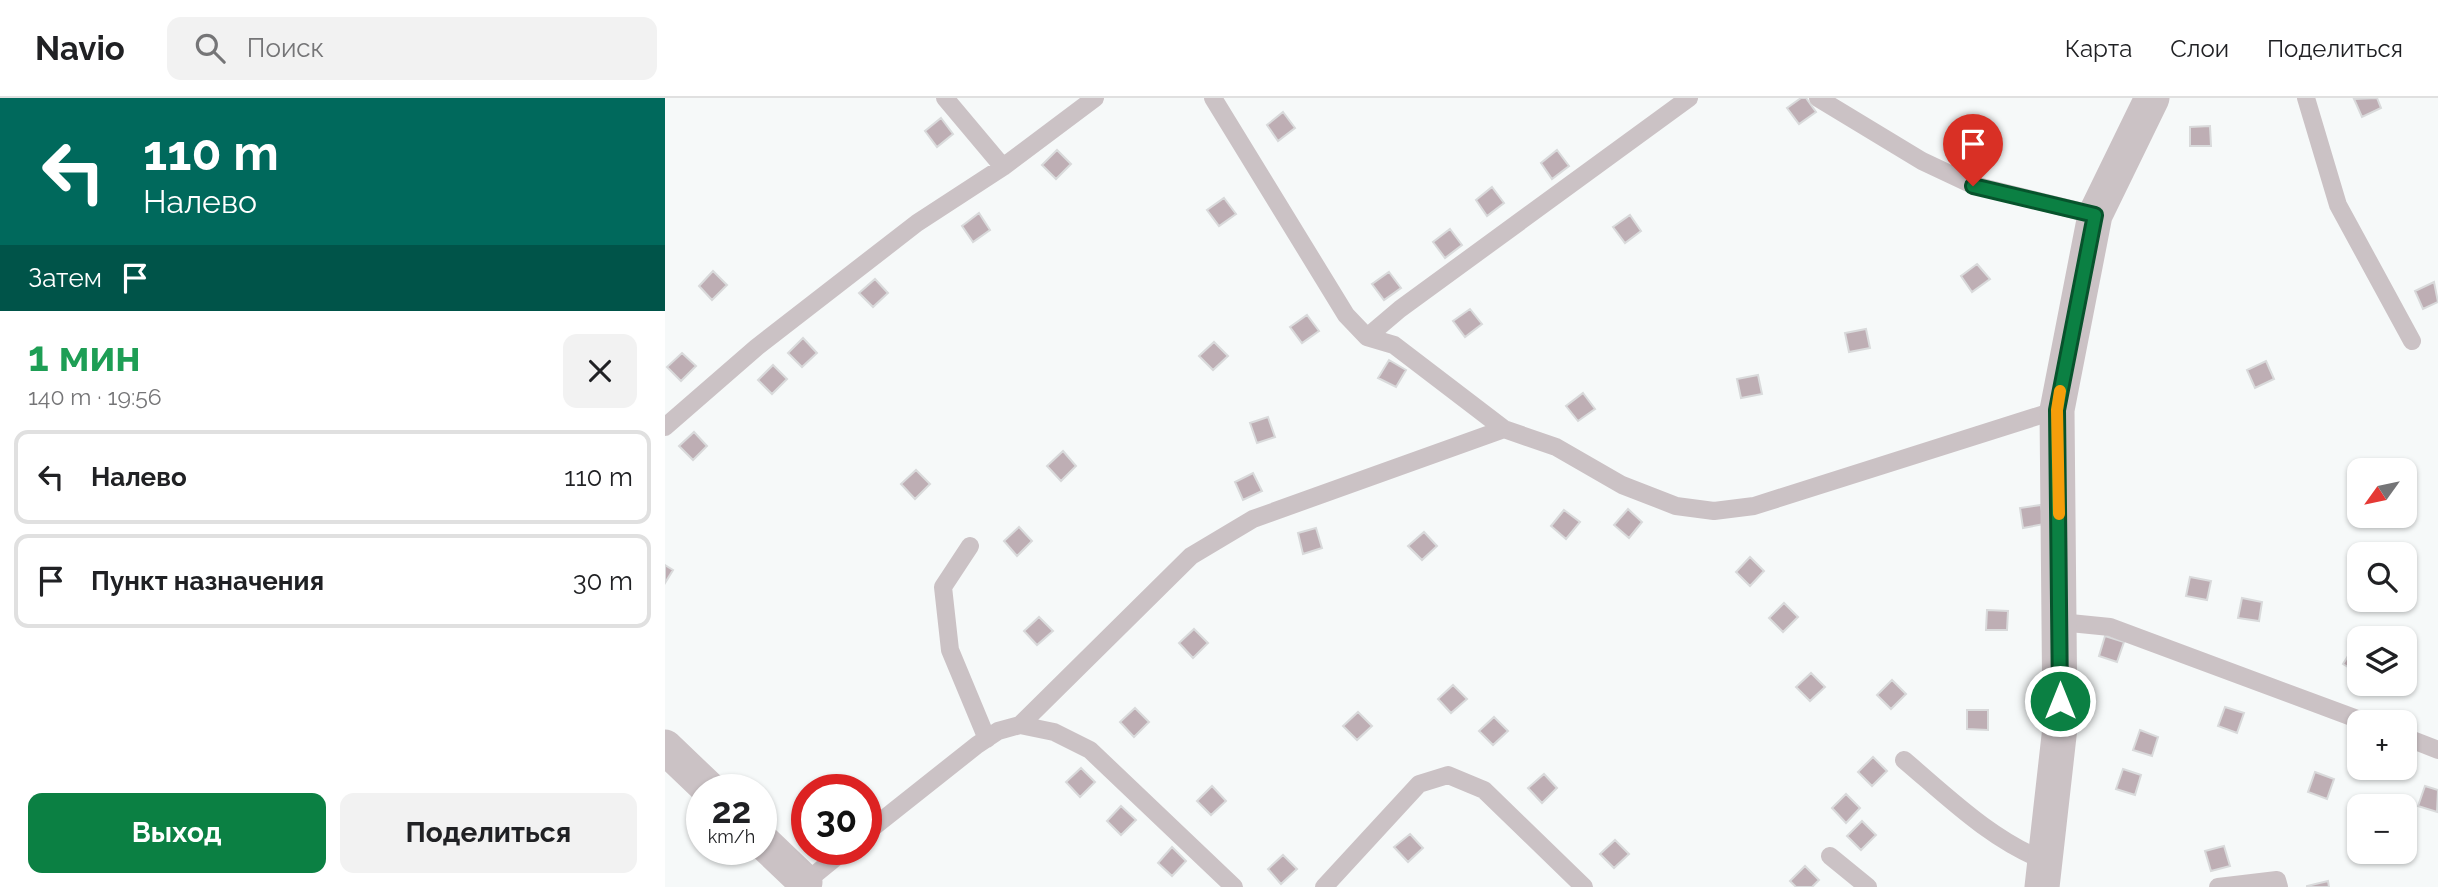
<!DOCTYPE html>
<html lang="ru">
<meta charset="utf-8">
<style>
:root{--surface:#fff;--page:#f2f2f2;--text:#202124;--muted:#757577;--line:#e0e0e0;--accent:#0b8043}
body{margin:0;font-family:Raleway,sans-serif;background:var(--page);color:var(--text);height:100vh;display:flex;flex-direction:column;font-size:26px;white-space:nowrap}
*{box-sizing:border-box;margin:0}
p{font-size:23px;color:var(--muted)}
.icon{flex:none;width:38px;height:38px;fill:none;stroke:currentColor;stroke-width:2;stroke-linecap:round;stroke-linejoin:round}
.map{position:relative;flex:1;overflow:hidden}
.side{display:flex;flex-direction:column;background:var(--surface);width:665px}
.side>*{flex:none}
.hud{background:#00695c;color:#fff;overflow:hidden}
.needle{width:46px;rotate:237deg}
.controls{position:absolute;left:1682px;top:360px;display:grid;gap:14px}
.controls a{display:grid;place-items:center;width:70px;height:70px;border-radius:14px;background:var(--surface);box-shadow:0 2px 5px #0004;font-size:35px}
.speed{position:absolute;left:21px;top:676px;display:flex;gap:14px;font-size:35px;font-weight:700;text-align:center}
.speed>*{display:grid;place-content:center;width:91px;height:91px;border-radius:50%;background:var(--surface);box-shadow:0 2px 5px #0004;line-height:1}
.speed small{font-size:18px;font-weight:400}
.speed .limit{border:10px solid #d22;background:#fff;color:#111}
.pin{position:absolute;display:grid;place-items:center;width:60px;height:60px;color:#fff;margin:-72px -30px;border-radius:50% 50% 50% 0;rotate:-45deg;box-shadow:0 0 7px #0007}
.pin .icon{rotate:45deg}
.me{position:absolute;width:77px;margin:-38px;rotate:0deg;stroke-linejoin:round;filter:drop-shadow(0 0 5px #0008)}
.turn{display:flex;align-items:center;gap:24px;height:147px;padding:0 28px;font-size:32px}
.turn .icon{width:91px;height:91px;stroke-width:2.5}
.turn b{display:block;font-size:49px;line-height:60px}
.then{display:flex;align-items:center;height:66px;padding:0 28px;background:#0003;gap:14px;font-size:26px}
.round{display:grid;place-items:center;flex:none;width:74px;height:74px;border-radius:14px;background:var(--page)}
.summary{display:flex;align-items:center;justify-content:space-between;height:119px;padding:0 28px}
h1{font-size:42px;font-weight:700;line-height:52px;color:#1e9e55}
.action{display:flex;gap:14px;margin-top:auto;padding:14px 28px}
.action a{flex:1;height:80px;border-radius:14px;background:var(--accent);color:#fff;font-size:28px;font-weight:700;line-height:80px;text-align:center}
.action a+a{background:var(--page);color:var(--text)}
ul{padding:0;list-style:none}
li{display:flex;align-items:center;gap:21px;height:94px;margin:0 14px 10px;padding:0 14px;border:4px solid var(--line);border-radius:14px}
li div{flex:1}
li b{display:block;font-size:26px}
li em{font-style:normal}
header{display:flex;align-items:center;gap:42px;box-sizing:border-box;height:98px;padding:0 35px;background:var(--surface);border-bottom:2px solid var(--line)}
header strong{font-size:33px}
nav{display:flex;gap:38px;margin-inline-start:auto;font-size:24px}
.search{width:490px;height:63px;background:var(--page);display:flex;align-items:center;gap:18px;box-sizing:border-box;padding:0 24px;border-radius:14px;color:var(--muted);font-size:26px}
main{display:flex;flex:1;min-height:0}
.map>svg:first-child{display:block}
.building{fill:#beaeb4;stroke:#d9dadb;stroke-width:2}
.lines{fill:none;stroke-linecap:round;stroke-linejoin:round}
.lane{stroke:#cbc2c5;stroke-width:18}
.street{stroke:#cbc2c5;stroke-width:35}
.route-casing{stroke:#07532c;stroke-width:18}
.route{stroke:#0b8043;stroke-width:12}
.slow{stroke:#f59e0b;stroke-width:12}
</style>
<header>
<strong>Navio</strong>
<div class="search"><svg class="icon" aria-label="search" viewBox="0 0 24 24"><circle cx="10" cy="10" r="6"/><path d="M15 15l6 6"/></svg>Поиск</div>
<nav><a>Карта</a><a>Слои</a><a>Поделиться</a></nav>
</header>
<main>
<section class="side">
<div class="hud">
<div class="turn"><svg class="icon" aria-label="left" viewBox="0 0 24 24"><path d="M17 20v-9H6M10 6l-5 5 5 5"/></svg><div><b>110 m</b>Налево</div></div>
<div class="then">Затем<svg class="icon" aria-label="arrive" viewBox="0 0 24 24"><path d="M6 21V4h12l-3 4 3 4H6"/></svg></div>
</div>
<div class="summary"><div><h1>1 мин</h1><p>140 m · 19:56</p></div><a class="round"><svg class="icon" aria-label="close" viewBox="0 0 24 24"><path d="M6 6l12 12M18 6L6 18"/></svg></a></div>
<ul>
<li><svg class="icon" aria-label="left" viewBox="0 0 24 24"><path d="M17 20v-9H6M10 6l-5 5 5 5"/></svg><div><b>Налево</b></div><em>110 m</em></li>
<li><svg class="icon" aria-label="arrive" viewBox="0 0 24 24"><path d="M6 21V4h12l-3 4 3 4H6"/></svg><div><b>Пункт назначения</b></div><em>30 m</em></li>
</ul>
<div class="action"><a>Выход</a><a>Поделиться</a></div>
</section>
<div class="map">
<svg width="1773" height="789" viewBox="0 0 1773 789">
<rect width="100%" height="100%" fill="#f6f9f9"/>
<path class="building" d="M 1136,0 L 1141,0 L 1151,14 L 1134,26 L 1122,10 Z
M 1712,0 L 1716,10 L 1697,19 L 1689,1 Z
M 618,14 L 630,30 L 613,43 L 602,27 Z
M 276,20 L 288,36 L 272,49 L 260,33 Z
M 1545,28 L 1546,48 L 1525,48 L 1525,29 Z
M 392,52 L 406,66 L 391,81 L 377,67 Z
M 892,52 L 904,68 L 887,81 L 876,65 Z
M 827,89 L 839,105 L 822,118 L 811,102 Z
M 559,100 L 571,116 L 554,128 L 542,112 Z
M 314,115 L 325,132 L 308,144 L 297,128 Z
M 965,117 L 976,133 L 960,145 L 948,129 Z
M 785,131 L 797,147 L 780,160 L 768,144 Z
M 1312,166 L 1325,181 L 1307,194 L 1296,178 Z
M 48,173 L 62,187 L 47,202 L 34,188 Z
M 724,174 L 736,190 L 719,202 L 707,186 Z
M 210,181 L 223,195 L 208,209 L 194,195 Z
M 1769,184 L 1773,204 L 1758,211 L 1750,193 Z
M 805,211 L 817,226 L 800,239 L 788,223 Z
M 642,217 L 654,233 L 637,245 L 625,229 Z
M 1201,231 L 1205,250 L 1184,254 L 1180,235 Z
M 138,240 L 152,255 L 137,269 L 123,255 Z
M 549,244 L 563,258 L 548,272 L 534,258 Z
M 17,255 L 31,268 L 16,283 L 2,269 Z
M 724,262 L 741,272 L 731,289 L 713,280 Z
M 1601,263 L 1609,281 L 1590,290 L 1582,272 Z
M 108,267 L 122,281 L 107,296 L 93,282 Z
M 1093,277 L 1097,296 L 1076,300 L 1072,281 Z
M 918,295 L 930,311 L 913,323 L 901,308 Z
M 603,319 L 610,339 L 592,345 L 585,325 Z
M 29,334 L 42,348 L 28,362 L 14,348 Z
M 398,353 L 411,368 L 396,383 L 382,368 Z
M 251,372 L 265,386 L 250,401 L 236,386 Z
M 588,375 L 597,393 L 578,402 L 570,384 Z
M 1376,407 L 1379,426 L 1358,430 L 1355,410 Z
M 963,411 L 977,424 L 964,440 L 949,427 Z
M 899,412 L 915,424 L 901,441 L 886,428 Z
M 354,429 L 367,443 L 352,458 L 339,443 Z
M 651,430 L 657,450 L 638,456 L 633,435 Z
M 759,434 L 772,448 L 757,462 L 743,448 Z
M 1085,459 L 1099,473 L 1085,488 L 1071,474 Z
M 0,467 L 8,472 L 0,485 Z
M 1525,479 L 1546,483 L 1542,502 L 1521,498 Z
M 1577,500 L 1597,504 L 1594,523 L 1573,520 Z
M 1119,505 L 1133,519 L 1118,534 L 1104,520 Z
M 1322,512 L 1343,513 L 1342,532 L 1321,532 Z
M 374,519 L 388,533 L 372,547 L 359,533 Z
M 529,531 L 543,545 L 528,560 L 514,545 Z
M 1440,538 L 1459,544 L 1452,564 L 1434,558 Z
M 1688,550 L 1694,553 L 1694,576 L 1678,566 Z
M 1146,575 L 1160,589 L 1145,603 L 1131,589 Z
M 1227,582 L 1241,596 L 1226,611 L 1212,597 Z
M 788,587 L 802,601 L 786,615 L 773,601 Z
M 1560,609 L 1579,615 L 1572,635 L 1553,628 Z
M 470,610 L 484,624 L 469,639 L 455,624 Z
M 1302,612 L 1323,612 L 1323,632 L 1302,631 Z
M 693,614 L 707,628 L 692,642 L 678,628 Z
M 829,619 L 843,633 L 828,647 L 814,633 Z
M 1475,632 L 1493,639 L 1487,658 L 1468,652 Z
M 1208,659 L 1222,673 L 1207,688 L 1193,674 Z
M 416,670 L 430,684 L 415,699 L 401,684 Z
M 1458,671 L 1476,677 L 1470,697 L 1451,691 Z
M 1650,674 L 1669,681 L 1662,701 L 1643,694 Z
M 879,676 L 892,690 L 877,705 L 863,690 Z
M 547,688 L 561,703 L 546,717 L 532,703 Z
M 1760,688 L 1773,692 L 1772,714 L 1753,708 Z
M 1181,696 L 1195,710 L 1181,725 L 1167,710 Z
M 456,708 L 471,722 L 456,737 L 442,723 Z
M 142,722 L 142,745 L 130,733 Z
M 1197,723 L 1211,737 L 1196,752 L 1182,738 Z
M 745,736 L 758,750 L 743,764 L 729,749 Z
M 950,742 L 964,756 L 949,770 L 935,756 Z
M 1559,748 L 1565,768 L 1546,773 L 1540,753 Z
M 507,749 L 521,763 L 507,778 L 493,765 Z
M 618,757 L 632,771 L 616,786 L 603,771 Z
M 1140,768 L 1154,782 L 1147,789 L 1131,789 L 1125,783 Z
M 1663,783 L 1664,789 L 1642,789 L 1642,788 Z"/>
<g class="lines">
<path class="lane" d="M 280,0 L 338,69
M 548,0 L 681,217 L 702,239 L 729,247 L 839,331 L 891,349 L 957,387 L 1011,408 L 1049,413 L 1089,408 L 1392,312
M 1153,0 L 1257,63 L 1308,87 L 1430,117
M 1641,0 L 1673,107 L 1747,243
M 702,239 L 735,211 L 1024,0
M 0,329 L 92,249 L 252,125 L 338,69 L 430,0
M 305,448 L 278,489 L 285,552 L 322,641
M 1395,524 L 1445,529 L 1703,625
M 355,627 L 526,458 L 588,421 L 839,331
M 1740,639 L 1773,652
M 1239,662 C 1284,700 1325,741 1380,763
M 201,735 L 312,647 L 333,633 L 355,627 L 389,634 L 425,652 L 569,789
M 1165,758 L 1203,789
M 137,787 L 181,751
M 659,789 L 754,686 L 783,677 L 819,692 L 919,789
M 1553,789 L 1612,782 L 1614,789"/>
<path class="street" d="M 0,649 L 44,691
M 96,742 L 140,784
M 1377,789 L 1395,629 L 1392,312 L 1430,117 L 1487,0"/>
</g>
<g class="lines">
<defs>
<path id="route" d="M 1308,88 L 1430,117 L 1392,312 L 1395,603"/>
</defs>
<use href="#route" class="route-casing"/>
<use href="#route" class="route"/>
<path class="slow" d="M 1394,416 L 1392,312 L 1395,293"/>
</g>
</svg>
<div class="controls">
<a><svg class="needle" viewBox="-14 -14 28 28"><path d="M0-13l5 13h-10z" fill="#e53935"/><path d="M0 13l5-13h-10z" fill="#757577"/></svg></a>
<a><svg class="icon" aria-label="search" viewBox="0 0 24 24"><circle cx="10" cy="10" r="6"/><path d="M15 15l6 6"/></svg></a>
<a><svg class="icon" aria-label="layers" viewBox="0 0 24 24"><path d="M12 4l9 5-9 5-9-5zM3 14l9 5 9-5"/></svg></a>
<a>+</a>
<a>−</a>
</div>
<div class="speed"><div>22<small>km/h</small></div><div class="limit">30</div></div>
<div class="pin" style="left:1308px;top:88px;background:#d93025"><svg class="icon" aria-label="arrive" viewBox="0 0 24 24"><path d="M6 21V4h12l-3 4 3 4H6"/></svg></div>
<svg class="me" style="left:1395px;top:603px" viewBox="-20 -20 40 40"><circle r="17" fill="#0b8043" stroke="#fff" stroke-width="3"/><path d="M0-11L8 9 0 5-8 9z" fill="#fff"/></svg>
</div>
</main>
